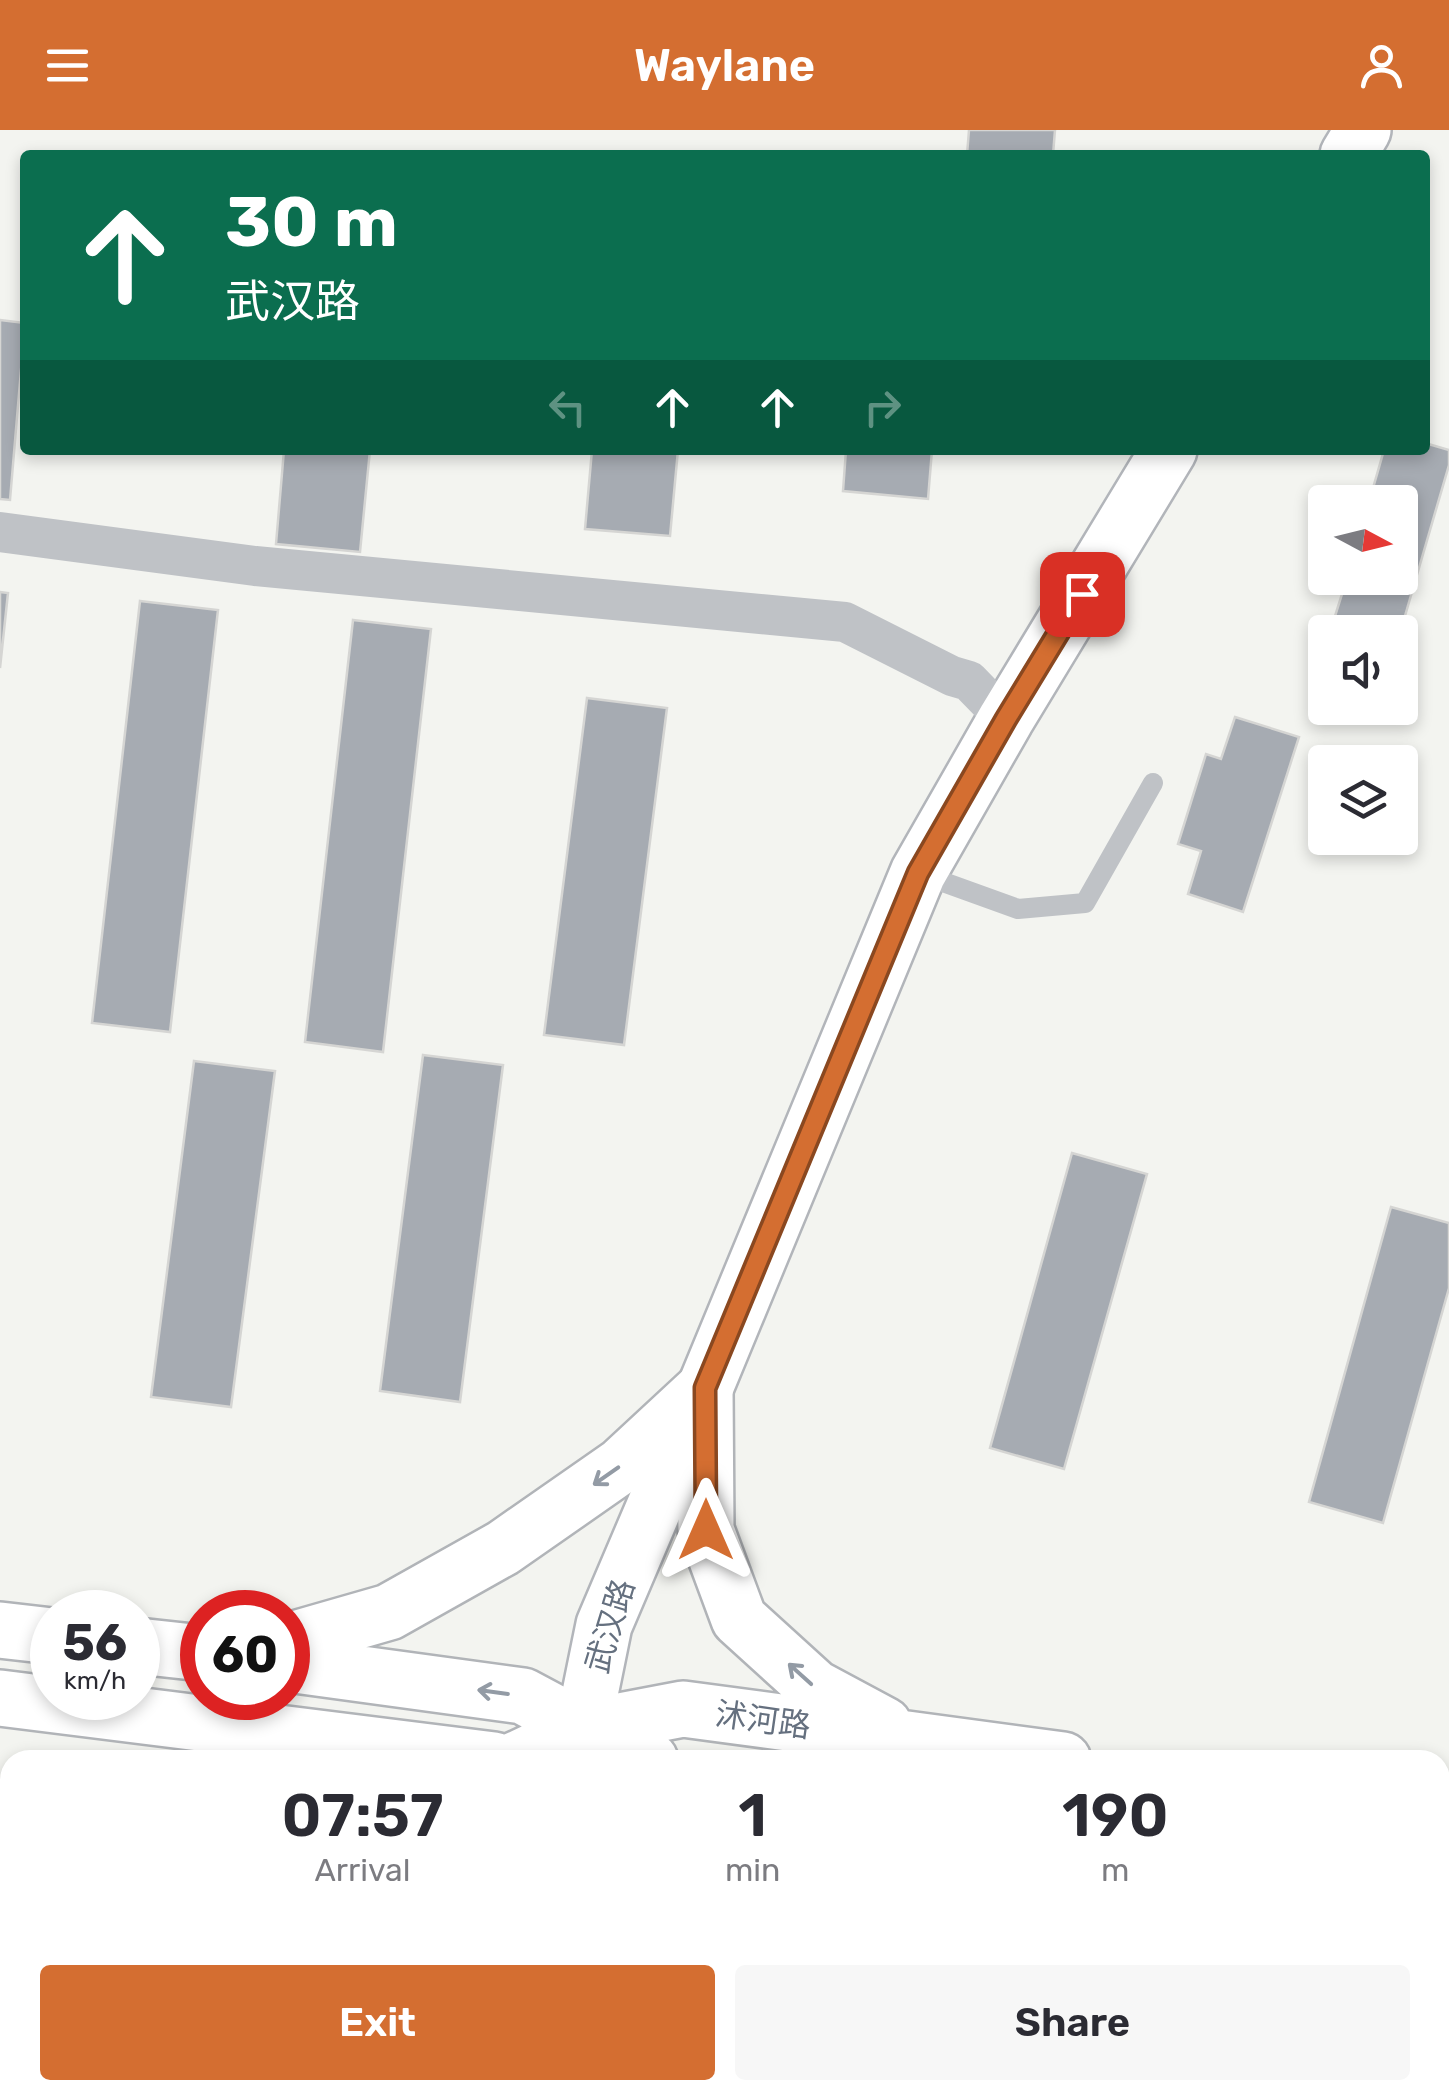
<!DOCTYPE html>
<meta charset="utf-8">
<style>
:root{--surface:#fff;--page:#f7f7f7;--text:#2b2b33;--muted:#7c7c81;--accent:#d46e31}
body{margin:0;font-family:Rubik,"Noto Sans SC",sans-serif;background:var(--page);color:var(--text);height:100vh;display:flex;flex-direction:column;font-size:38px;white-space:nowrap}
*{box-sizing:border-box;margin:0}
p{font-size:32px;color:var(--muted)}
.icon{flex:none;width:55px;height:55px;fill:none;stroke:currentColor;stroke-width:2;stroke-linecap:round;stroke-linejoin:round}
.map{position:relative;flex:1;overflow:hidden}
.drawer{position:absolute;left:0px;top:1620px;width:1450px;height:350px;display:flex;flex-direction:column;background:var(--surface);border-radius:30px 30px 0 0;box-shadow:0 5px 15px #0003}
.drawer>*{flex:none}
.top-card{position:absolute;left:20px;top:20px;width:1410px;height:305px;border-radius:10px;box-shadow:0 5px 15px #0003;background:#0b6e4f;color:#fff;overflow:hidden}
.needle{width:65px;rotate:97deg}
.buttons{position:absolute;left:1308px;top:355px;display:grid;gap:20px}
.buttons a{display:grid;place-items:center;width:110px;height:110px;border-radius:10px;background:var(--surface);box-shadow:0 5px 15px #0003;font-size:50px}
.speed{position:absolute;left:30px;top:1460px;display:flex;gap:20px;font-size:50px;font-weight:700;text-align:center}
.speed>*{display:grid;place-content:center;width:130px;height:130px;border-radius:50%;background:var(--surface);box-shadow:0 5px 15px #0003;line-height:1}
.speed small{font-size:25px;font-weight:400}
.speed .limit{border:15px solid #d22;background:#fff;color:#111}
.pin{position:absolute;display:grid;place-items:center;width:85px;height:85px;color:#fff;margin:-42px;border-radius:20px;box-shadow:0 5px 15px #0006}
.me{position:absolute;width:110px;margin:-55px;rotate:0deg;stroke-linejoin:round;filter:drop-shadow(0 0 8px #0008)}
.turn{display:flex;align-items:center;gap:35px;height:210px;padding:0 40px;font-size:45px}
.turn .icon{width:130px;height:130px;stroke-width:2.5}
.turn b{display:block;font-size:70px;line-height:85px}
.lanes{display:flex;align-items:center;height:95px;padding:0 40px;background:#0003;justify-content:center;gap:50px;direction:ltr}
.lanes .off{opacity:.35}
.eta{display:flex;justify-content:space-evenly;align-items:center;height:170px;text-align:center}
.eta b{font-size:60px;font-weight:600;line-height:70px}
.action{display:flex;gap:20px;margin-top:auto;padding:20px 40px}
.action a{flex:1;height:115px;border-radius:10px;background:var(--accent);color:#fff;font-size:40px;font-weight:600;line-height:115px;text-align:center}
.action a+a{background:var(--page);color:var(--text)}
header{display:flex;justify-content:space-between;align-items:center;height:130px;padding:0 40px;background:var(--accent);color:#fff;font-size:45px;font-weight:600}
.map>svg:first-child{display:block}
.building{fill:#a6abb2;stroke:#d5d5d3;stroke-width:2.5}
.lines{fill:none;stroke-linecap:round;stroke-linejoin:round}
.secondary-casing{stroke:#b2b5ba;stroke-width:60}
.primary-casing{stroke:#b1b4b8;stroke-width:60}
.lane{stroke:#bfc2c6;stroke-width:20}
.street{stroke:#bfc2c6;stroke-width:40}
.secondary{stroke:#fff;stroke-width:55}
.primary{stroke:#fff;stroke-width:55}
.oneway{stroke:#939ba5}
.route-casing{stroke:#8a4820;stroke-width:25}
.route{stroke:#d46e31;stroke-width:18}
.labels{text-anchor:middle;stroke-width:10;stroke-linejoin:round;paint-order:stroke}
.street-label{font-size:32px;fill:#65707f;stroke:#fff}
</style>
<header><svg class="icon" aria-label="menu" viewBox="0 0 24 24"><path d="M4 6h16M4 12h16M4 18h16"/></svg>Waylane<svg class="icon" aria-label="person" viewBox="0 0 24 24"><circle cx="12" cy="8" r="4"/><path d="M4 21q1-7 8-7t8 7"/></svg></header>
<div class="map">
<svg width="1449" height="1970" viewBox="0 0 1449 1970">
<rect width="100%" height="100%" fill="#f3f4f0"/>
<path class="building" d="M 969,0 L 1055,0 L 1053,25 L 967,25 Z
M 0,190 L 25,193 L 10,370 L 0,369 Z
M 1425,313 L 1449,320 L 1449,335 L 1400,503 L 1330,502 L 1347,448 L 1400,448 L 1400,372 L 1369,372 L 1384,320 L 1425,320 Z
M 284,320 L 370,320 L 360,422 L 276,414 Z
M 592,320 L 678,320 L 670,406 L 585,399 Z
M 846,320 L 932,320 L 928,369 L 843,361 Z
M 0,462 L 8,463 L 0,538 Z
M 140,471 L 218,480 L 170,902 L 92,893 Z
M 353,490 L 431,499 L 383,922 L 305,912 Z
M 587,568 L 667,578 L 624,915 L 544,905 Z
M 1235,587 L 1299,607 L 1243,782 L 1188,764 L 1201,721 L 1178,714 L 1206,624 L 1221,629 Z
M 423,925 L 503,935 L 460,1272 L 380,1261 Z
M 194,931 L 275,941 L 231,1277 L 151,1267 Z
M 1072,1023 L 1147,1044 L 1064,1339 L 990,1318 Z
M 1391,1077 L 1449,1093 L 1449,1158 L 1383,1393 L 1309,1372 Z"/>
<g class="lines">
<defs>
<path id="secondary" d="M 1348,25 L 1363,0
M 583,1598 L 604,1495 L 705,1258 L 918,743 L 1006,589 L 1169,320"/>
<path id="primary" d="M 705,1258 L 706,1400 L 739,1489 L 815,1558 L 884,1595
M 0,1500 L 52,1506
M 288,1511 L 389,1482 L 503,1418 L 622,1335 L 705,1258
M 138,1516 L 202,1523
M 288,1534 L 523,1566 L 583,1598 L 650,1630
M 0,1568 L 494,1630
M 515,1630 L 583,1598 L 683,1579 L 1063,1630
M 1440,1678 L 1449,1680
M 1440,1740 L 1449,1742"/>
</defs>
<use href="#secondary" class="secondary-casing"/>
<use href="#primary" class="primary-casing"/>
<path class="lane" d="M 921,744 L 1018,779 L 1085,773 L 1153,653"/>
<path class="street" d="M 0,402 L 255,436 L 845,492 L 952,546 L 969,551 L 1006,589
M 0,1966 L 35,1970
M 520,1970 L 523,1960"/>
<use href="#secondary" class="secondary"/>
<use href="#primary" class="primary"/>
</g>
<defs><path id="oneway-shaft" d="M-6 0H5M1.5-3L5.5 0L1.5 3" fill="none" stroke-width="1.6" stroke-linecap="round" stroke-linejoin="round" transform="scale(2.5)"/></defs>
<g class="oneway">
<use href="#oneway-shaft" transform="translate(606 1346) rotate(145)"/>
<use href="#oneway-shaft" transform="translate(800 1544) rotate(-138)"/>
<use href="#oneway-shaft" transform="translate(493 1562) rotate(-172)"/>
</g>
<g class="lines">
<defs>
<path id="route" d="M 706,1400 L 705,1258 L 918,743 L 1006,589 L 1082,464"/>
</defs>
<use href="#route" class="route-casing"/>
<use href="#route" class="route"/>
</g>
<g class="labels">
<g class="street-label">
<text transform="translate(610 1496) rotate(-73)" y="11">武汉路</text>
<text transform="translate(763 1590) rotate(8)" y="11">沭河路</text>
</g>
</g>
</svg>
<div class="buttons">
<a><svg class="needle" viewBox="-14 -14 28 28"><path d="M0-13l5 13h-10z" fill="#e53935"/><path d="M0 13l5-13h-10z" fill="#7c7c81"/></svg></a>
<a><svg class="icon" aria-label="sound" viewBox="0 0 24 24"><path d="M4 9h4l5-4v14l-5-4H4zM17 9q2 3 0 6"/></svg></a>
<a><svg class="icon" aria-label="layers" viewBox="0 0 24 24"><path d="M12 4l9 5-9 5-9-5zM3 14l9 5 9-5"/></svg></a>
</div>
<div class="speed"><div>56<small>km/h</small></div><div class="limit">60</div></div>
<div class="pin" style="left:1082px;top:464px;background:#d93025"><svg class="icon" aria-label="arrive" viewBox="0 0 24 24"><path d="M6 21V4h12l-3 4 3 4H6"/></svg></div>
<svg class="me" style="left:706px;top:1400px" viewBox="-20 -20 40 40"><path d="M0-17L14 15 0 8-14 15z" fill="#d46e31" stroke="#fff" stroke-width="4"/></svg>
<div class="top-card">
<div class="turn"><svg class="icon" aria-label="ahead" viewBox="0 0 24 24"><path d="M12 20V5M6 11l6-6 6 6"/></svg><div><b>30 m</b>武汉路</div></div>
<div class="lanes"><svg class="icon off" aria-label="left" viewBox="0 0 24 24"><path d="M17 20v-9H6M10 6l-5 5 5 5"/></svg><svg class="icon" aria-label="ahead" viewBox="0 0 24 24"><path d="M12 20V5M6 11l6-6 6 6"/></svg><svg class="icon" aria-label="ahead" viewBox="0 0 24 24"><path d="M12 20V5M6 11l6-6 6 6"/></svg><svg class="icon off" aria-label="right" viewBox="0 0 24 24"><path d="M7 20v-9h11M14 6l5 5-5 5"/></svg></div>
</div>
<section class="drawer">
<div class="eta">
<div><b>07:57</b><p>Arrival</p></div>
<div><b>1</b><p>min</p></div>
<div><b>190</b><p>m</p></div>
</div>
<div class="action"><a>Exit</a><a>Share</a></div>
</section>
</div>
